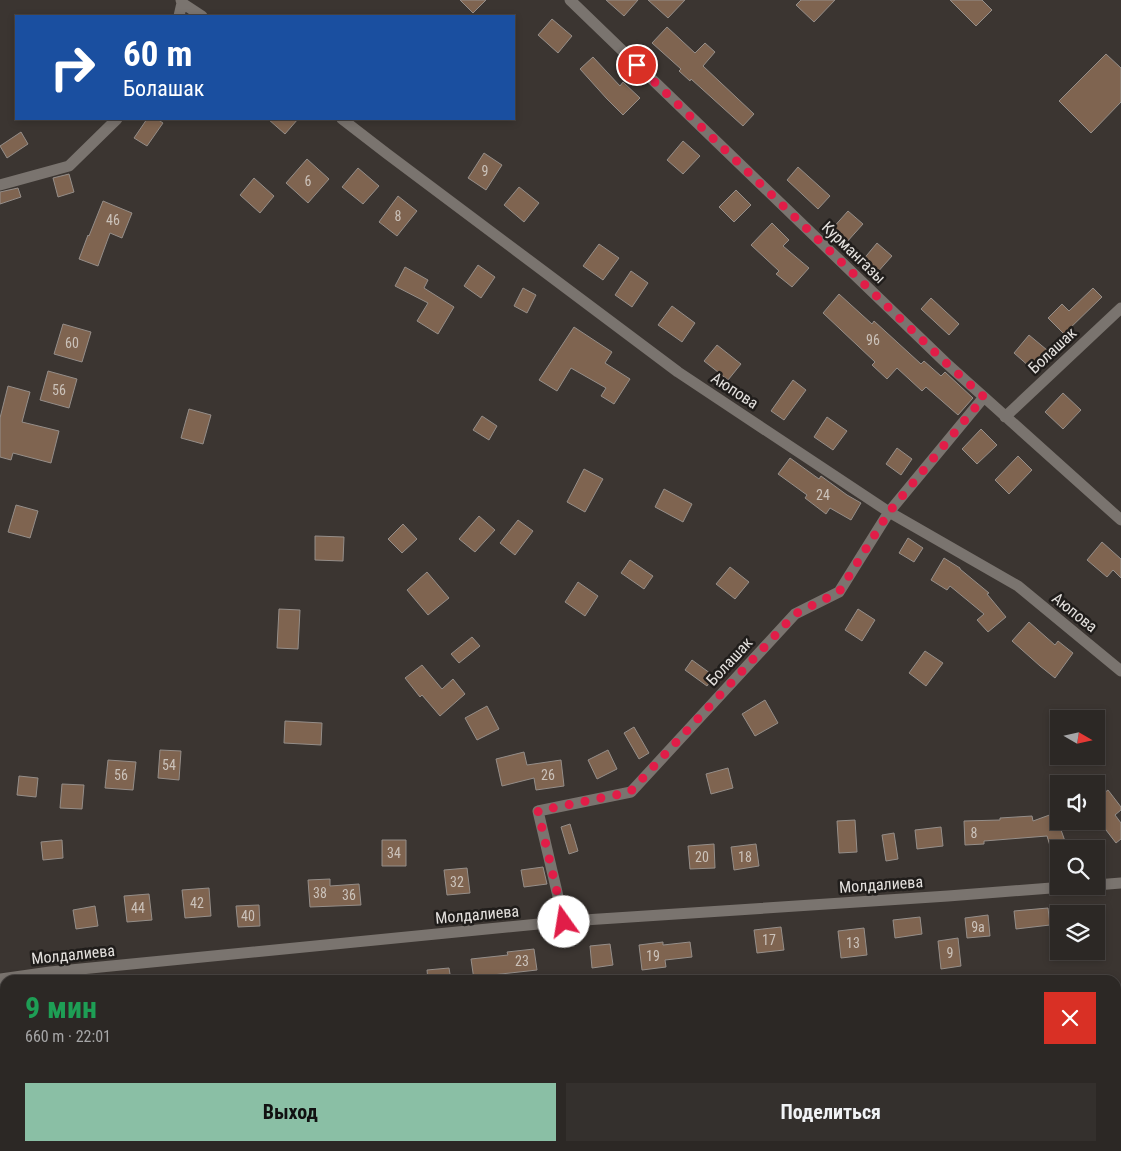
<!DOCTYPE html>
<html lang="ru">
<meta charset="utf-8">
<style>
:root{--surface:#2c2825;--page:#34302d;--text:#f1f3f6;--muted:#a6a6a7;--line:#484442;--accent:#8abfa5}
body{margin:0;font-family:"Roboto Condensed",sans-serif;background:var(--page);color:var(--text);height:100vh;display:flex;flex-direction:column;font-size:19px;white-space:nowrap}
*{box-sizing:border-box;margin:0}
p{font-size:16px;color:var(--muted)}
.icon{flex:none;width:28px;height:28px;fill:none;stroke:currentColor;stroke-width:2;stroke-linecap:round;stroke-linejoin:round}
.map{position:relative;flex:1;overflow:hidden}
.sheet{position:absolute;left:0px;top:975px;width:1121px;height:176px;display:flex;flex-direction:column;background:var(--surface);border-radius:15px 15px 0 0;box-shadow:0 2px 8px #0003,0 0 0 1px var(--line)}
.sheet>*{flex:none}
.guide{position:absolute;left:15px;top:15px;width:500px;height:105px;border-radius:0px;box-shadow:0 2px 8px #0003,0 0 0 1px var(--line);background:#1a4fa0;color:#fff;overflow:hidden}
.needle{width:32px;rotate:99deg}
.controls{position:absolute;left:1050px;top:710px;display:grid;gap:10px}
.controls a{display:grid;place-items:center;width:55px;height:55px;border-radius:0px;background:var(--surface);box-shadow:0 2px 8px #0003,0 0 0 1px var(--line);font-size:25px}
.pin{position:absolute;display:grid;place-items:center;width:42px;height:42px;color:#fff;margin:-21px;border:2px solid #fff;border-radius:50%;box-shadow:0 1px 5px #0007}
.me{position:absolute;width:55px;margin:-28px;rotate:347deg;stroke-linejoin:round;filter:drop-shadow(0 0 4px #0008)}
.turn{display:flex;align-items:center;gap:18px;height:105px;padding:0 25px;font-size:22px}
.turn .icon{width:65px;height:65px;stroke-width:2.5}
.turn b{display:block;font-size:35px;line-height:42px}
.round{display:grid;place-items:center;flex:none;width:52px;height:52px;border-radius:0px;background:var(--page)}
.summary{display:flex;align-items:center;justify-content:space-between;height:85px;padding:0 25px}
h1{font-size:30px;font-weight:700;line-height:38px;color:#1e9e55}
.button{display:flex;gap:10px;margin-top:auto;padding:10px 25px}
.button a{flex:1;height:58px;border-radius:0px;background:var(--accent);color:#111;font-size:20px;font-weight:700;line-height:58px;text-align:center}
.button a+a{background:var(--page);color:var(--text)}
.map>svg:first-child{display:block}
.building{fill:#7f6450;stroke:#958e89}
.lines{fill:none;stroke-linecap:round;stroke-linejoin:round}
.minor{stroke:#7a746f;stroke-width:11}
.route{stroke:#e11d48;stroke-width:9;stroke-dasharray:0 16.2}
.labels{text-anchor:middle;stroke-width:5;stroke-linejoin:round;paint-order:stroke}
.number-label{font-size:14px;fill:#cbc2ba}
.street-label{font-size:16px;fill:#e4e1de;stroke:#201d1b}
</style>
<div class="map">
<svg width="1121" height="1151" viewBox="0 0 1121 1151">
<rect width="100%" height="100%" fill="#3b3531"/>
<path class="building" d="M 460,0 L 486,0 L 473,13 Z
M 606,0 L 638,0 L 624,16 Z
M 648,0 L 685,0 L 668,18 Z
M 801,0 L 835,0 L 814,22 L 796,5 Z
M 950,0 L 982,0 L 992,10 L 976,26 Z
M 552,19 L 572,36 L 558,53 L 538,35 Z
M 667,27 L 695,53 L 705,43 L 715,52 L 703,66 L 754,114 L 743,126 L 691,79 L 690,81 L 679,71 L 681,69 L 652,43 Z
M 1106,54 L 1121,68 L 1121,102 L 1091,133 L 1059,101 Z
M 593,57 L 620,86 L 623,82 L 640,98 L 623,115 L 607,99 L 580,69 Z
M 147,119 L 157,119 L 163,123 L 147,146 L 134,138 Z
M 268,119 L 298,119 L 285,134 Z
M 21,132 L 28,144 L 7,158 L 0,146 Z
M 683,141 L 700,156 L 683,174 L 667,160 Z
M 484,153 L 502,165 L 486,190 L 468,178 Z
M 307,159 L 329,179 L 308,203 L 286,183 Z
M 798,167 L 830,196 L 818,209 L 787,180 Z
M 358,168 L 379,186 L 363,204 L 342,187 Z
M 69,174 L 74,192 L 58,197 L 53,178 Z
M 254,178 L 274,196 L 260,213 L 240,195 Z
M 519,187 L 539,203 L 524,222 L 504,205 Z
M 18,188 L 21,197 L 0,204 L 0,192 Z
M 736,190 L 751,205 L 734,222 L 719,207 Z
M 398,196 L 417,211 L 397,236 L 379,222 Z
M 103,201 L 132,213 L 122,238 L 110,233 L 98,266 L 79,259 L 88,235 L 89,236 Z
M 848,211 L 863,224 L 846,243 L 831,230 Z
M 772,223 L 789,240 L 783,246 L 809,268 L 792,287 L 776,274 L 779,271 L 751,245 Z
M 877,243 L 892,256 L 876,274 L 862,261 Z
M 599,244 L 619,258 L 603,280 L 583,266 Z
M 478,265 L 495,277 L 481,298 L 464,286 Z
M 405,267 L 428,280 L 424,288 L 454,307 L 438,334 L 417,321 L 428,303 L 395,286 Z
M 631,271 L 648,283 L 632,307 L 615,295 Z
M 523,288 L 536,295 L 527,313 L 514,306 Z
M 1093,288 L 1102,297 L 1064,334 L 1048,318 L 1062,304 L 1069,311 Z
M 839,294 L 872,324 L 874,321 L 921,364 L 924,361 L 941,376 L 945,372 L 973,398 L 958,415 L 926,387 L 922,391 L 897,368 L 887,379 L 872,365 L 875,362 L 823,313 Z
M 931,298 L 959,324 L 949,335 L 921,309 Z
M 672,306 L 695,323 L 682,342 L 658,325 Z
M 63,324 L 91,332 L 82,362 L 54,354 Z
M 574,327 L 612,352 L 605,363 L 630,379 L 614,404 L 601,396 L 606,388 L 571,368 L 557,391 L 539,380 Z
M 1029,335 L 1047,350 L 1031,368 L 1014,353 Z
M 717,345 L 741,364 L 728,380 L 704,361 Z
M 48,371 L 77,379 L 69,408 L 40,400 Z
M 793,380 L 806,390 L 784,420 L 771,411 Z
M 8,386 L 30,392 L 22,422 L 59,431 L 51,463 L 13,453 L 11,460 L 0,457 L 0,418 Z
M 1063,393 L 1081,410 L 1063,429 L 1045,412 Z
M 189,409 L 211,415 L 203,444 L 181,438 Z
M 482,416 L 497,426 L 489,440 L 473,430 Z
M 827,417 L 847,431 L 833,450 L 814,437 Z
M 981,429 L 997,445 L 977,464 L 962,449 Z
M 897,448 L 912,459 L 901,475 L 886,464 Z
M 1018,456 L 1032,470 L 1009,494 L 995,480 Z
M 790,458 L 819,479 L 821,476 L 847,495 L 861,503 L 851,520 L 830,508 L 826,514 L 805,498 L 807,495 L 778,474 Z
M 584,469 L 603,479 L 585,512 L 567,502 Z
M 664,489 L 692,504 L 683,522 L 655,507 Z
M 16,505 L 38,511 L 30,538 L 8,532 Z
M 479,516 L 495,530 L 475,552 L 459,539 Z
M 518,520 L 533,531 L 515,555 L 500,543 Z
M 403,524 L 417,539 L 402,553 L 388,539 Z
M 315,536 L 344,537 L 343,561 L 315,560 Z
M 908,538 L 923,548 L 914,562 L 899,553 Z
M 1102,542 L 1121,559 L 1121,578 L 1113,570 L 1107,577 L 1087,560 Z
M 944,558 L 960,568 L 960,569 L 989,593 L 987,594 L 1006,617 L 988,632 L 977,620 L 984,614 L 950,586 L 947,590 L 931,580 Z
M 630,560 L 653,576 L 644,589 L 621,573 Z
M 730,567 L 749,582 L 735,599 L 716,584 Z
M 427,572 L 449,598 L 428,615 L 407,590 Z
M 578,582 L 598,596 L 585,616 L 565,602 Z
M 279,609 L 300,610 L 298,649 L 277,648 Z
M 858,609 L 875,620 L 862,641 L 845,630 Z
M 1029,622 L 1055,645 L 1058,641 L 1073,653 L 1055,678 L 1040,666 L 1012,641 Z
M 472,637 L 480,646 L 459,663 L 451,654 Z
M 925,651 L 943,663 L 926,686 L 909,673 Z
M 692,660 L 714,676 L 707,686 L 685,670 Z
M 422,665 L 442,689 L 453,679 L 465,694 L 440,716 L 422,695 L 420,697 L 405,678 Z
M 765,700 L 778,723 L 755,736 L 742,714 Z
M 487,706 L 499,729 L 477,740 L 465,718 Z
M 285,721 L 322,723 L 321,745 L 284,743 Z
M 634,727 L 649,753 L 639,759 L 624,733 Z
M 160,750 L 181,751 L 179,780 L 158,778 Z
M 608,750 L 617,769 L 597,779 L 588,760 Z
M 524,752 L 527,765 L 561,760 L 564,786 L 536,790 L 534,778 L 502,786 L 496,759 Z
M 108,760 L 136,762 L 133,790 L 105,788 Z
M 728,768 L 733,788 L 711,794 L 706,774 Z
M 19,776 L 38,778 L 36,797 L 17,795 Z
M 62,784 L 84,785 L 82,809 L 60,808 Z
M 1108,790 L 1121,807 L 1121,810 L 1115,815 L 1121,823 L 1121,839 L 1116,843 L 1096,817 L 1096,799 Z
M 1055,813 L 1066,844 L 1051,849 L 1047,836 L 984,841 L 984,844 L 965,845 L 964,821 L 1000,820 L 1000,818 L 1032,816 L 1033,821 Z
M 855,820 L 857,852 L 839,853 L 837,821 Z
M 570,824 L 578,851 L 569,854 L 561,827 Z
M 941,827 L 943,846 L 917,849 L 915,830 Z
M 894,833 L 898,859 L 886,861 L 882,835 Z
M 62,840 L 63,858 L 43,860 L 41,842 Z
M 382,840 L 406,840 L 406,866 L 382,866 Z
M 714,844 L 715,868 L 690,869 L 688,846 Z
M 756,844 L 759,866 L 734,870 L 731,847 Z
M 543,867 L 547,884 L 524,887 L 521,870 Z
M 467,868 L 470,893 L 447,895 L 444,870 Z
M 330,879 L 330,886 L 359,884 L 361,905 L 310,907 L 308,880 Z
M 209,888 L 211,916 L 185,918 L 182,890 Z
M 149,894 L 152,920 L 127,922 L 124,896 Z
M 259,905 L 260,926 L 238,927 L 236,906 Z
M 95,906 L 98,926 L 76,929 L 73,910 Z
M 1048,908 L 1050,925 L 1016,929 L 1014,911 Z
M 988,915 L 990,936 L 967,938 L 965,918 Z
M 920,917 L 922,934 L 895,938 L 893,920 Z
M 781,927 L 784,950 L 757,953 L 754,930 Z
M 864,928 L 867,955 L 841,958 L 838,931 Z
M 958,938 L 961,966 L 941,969 L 938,941 Z
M 663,942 L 663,945 L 690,942 L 692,957 L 665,960 L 666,967 L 642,970 L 639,945 Z
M 610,944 L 613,965 L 592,968 L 590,946 Z
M 534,949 L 537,970 L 492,975 L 493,980 L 474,980 L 471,959 L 508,955 L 507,952 Z
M 449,968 L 451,980 L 428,980 L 427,970 Z"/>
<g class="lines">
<path class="minor" d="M 570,0 L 945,362 L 1121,520
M 182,3 L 202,16
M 179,16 L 182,3 L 181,0
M 342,119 L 386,153 L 678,372 L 889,512 L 1018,586 L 1121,671
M 0,185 L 69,166 L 117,119
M 1005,417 L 1121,308
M 1096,885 L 1121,883
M 564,922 L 538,811 L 631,792 L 795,614 L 839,592 L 889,512 L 984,397
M 0,979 L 50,972 L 569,921 L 948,896 L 1077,886
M 1116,1051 L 1121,1051
M 206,1151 L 251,1146"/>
</g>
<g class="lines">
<path class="route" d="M 564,922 L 538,811 L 630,792 L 795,614 L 839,592 L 889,512 L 984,397 L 945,362 L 637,65"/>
</g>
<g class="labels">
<g class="number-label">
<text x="485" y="176">9</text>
<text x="308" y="186">6</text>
<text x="398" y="221">8</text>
<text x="113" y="225">46</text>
<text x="873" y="345">96</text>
<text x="72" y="348">60</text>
<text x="59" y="395">56</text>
<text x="823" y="500">24</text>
<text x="169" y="770">54</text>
<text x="121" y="780">56</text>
<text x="548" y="780">26</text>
<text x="974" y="838">8</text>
<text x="394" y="858">34</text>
<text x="702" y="862">20</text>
<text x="745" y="862">18</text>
<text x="457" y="887">32</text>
<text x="320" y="898">38</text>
<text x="349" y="900">36</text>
<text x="197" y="908">42</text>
<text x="138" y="913">44</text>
<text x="248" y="921">40</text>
<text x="978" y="932">9а</text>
<text x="769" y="945">17</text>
<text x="853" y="948">13</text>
<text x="950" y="958">9</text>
<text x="653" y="961">19</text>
<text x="522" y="966">23</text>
</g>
<g class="street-label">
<text transform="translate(854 252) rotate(44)" y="6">Курмангазы</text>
<text transform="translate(1052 350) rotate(-43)" y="6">Болашак</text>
<text transform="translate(735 390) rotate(33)" y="6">Аюпова</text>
<text transform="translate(1075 612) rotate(39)" y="6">Аюпова</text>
<text transform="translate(729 661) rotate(-47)" y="6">Болашак</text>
<text transform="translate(881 884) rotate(-4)" y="6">Молдалиева</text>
<text transform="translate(477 914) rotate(-5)" y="6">Молдалиева</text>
<text transform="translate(73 954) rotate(-6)" y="6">Молдалиева</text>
</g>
</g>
</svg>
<div class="controls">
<a><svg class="needle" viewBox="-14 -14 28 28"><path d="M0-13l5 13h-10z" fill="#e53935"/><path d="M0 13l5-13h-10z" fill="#a6a6a7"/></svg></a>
<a><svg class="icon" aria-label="sound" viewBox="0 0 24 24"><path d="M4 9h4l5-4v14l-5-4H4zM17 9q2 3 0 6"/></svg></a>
<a><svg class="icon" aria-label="search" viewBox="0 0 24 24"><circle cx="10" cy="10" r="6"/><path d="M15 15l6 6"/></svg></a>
<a><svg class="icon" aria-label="layers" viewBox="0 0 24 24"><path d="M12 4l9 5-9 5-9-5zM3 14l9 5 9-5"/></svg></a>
</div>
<div class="pin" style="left:637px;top:65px;background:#d93025"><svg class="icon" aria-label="arrive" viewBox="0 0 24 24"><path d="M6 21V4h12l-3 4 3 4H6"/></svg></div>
<svg class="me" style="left:564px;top:922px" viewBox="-20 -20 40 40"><circle r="19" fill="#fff"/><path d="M0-13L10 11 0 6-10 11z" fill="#e11d48"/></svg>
<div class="guide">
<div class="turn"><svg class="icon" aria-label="right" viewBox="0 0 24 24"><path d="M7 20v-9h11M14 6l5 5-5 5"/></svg><div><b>60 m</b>Болашак</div></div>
</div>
<section class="sheet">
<div class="summary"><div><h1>9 мин</h1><p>660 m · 22:01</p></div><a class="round" style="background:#d93025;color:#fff"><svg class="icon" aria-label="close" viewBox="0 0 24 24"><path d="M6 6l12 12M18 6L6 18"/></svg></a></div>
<div class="button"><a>Выход</a><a>Поделиться</a></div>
</section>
</div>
